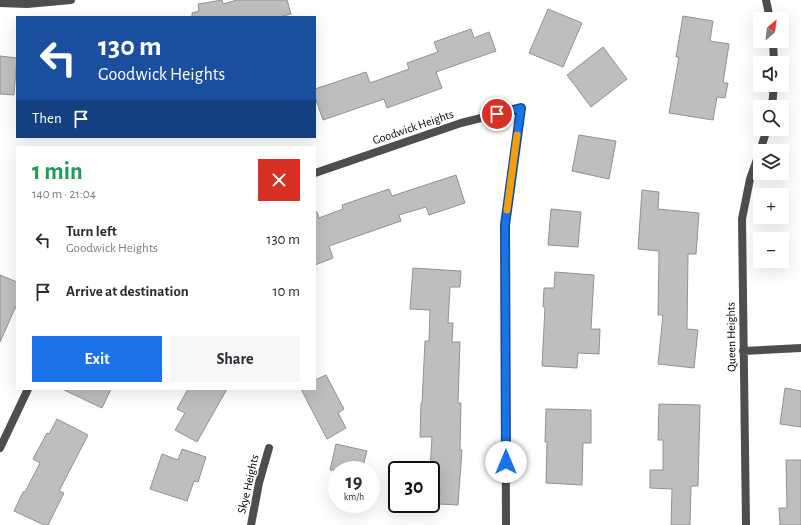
<!DOCTYPE html>
<meta charset="utf-8">
<style>
:root{--surface:#fff;--page:#f7f7f7;--text:#2b2b33;--muted:#7c7c81;--accent:#1a73e8}
body{margin:0;font-family:"Alegreya Sans",sans-serif;background:var(--page);color:var(--text);height:100vh;display:flex;flex-direction:column;font-size:15px;white-space:nowrap}
*{box-sizing:border-box;margin:0}
p{font-size:13px;color:var(--muted)}
.icon{flex:none;width:22px;height:22px;fill:none;stroke:currentColor;stroke-width:2;stroke-linecap:round;stroke-linejoin:round}
.map{position:relative;flex:1;overflow:hidden}
.details{position:absolute;left:16px;top:146px;width:300px;height:244px;display:flex;flex-direction:column;background:var(--surface);border-radius:0px;box-shadow:0 4px 16px #0002}
.details>*{flex:none}
.guide{position:absolute;left:16px;top:16px;width:300px;height:122px;border-radius:0px;box-shadow:0 4px 16px #0002;background:#1a4fa0;color:#fff;overflow:hidden}
.needle{width:26px;rotate:28deg}
.controls{position:absolute;left:753px;top:12px;display:grid;gap:8px}
.controls a{display:grid;place-items:center;width:36px;height:36px;border-radius:0px;background:var(--surface);box-shadow:0 4px 16px #0002;font-size:20px}
.speed{position:absolute;left:328px;top:461px;display:flex;gap:8px;font-size:20px;font-weight:700;text-align:center}
.speed>*{display:grid;place-content:center;width:52px;height:52px;border-radius:50%;background:var(--surface);box-shadow:0 4px 16px #0002;line-height:1}
.speed small{font-size:10px;font-weight:400}
.speed .limit{border:2px solid #111;border-radius:6px;background:#fff;color:#111}
.pin{position:absolute;display:grid;place-items:center;width:34px;height:34px;color:#fff;margin:-17px;border:2px solid #fff;border-radius:50%;box-shadow:0 1px 4px #0007}
.me{position:absolute;width:44px;margin:-22px;rotate:0deg;stroke-linejoin:round;filter:drop-shadow(0 0 3px #0008)}
.turn{display:flex;align-items:center;gap:14px;height:84px;padding:0 16px;font-size:18px}
.turn .icon{width:52px;height:52px;stroke-width:2.5}
.turn b{display:block;font-size:28px;line-height:34px}
.then{display:flex;align-items:center;height:38px;padding:0 16px;background:#0003;gap:8px;font-size:15px}
.round{display:grid;place-items:center;flex:none;width:42px;height:42px;border-radius:0px;background:var(--page)}
.summary{display:flex;align-items:center;justify-content:space-between;height:68px;padding:0 16px}
h1{font-size:24px;font-weight:700;line-height:30px;color:#1e9e55}
.cta{display:flex;gap:8px;margin-top:auto;padding:8px 16px}
.cta a{flex:1;height:46px;border-radius:0px;background:var(--accent);color:#fff;font-size:16px;font-weight:700;line-height:46px;text-align:center}
.cta a+a{background:var(--page);color:var(--text)}
ul{padding:0;list-style:none}
li{display:flex;align-items:center;gap:12px;height:52px;padding:0 16px}
li div{flex:1}
li b{display:block;font-size:15px}
li em{font-style:normal}
.map>svg:first-child{display:block}
.building{fill:#bebebe;stroke:#929292}
.lines{fill:none;stroke-linecap:round;stroke-linejoin:round}
.street{stroke:#4e4e4e;stroke-width:8}
.route-casing{stroke:#114b97;stroke-width:10}
.route{stroke:#1a73e8;stroke-width:7}
.slow{stroke:#f59e0b;stroke-width:7}
.labels{text-anchor:middle;stroke-width:3;stroke-linejoin:round;paint-order:stroke}
.street-label{font-size:12px;fill:#000;stroke:#fff}
</style>
<div class="map">
<svg width="801" height="525" viewBox="0 0 801 525">
<rect width="100%" height="100%" fill="#fff"/>
<path class="building" d="M 222,0 L 223,4 L 237,0 L 287,0 L 291,14 L 279,17 L 192,17 L 192,13 L 199,11 L 198,4 Z
M 548,9 L 582,23 L 563,67 L 529,53 Z
M 683,16 L 713,21 L 710,41 L 729,44 L 723,83 L 728,83 L 725,98 L 717,97 L 713,120 L 669,113 L 679,57 L 676,57 Z
M 471,29 L 474,38 L 489,32 L 496,51 L 436,72 L 442,88 L 387,108 L 384,99 L 323,120 L 315,97 L 315,89 L 366,72 L 370,83 L 409,69 L 407,63 L 438,52 L 434,42 Z
M 603,47 L 627,79 L 591,107 L 567,75 Z
M 0,56 L 17,58 L 14,95 L 0,94 Z
M 579,135 L 616,141 L 609,179 L 572,171 Z
M 456,175 L 465,203 L 429,215 L 426,207 L 399,215 L 401,221 L 329,246 L 333,258 L 315,265 L 315,212 L 317,212 L 319,218 L 343,209 L 342,205 L 389,189 L 392,196 Z
M 642,190 L 659,192 L 658,209 L 699,213 L 696,254 L 688,254 L 687,329 L 698,330 L 694,368 L 658,364 L 663,315 L 658,315 L 659,251 L 638,249 Z
M 551,209 L 581,212 L 578,247 L 548,245 Z
M 413,268 L 461,271 L 460,287 L 450,287 L 448,323 L 453,323 L 452,342 L 460,342 L 458,403 L 461,403 L 460,450 L 462,450 L 458,505 L 439,504 L 440,489 L 431,489 L 431,470 L 430,470 L 432,437 L 420,437 L 421,403 L 422,403 L 425,341 L 429,341 L 430,310 L 410,309 Z
M 555,272 L 594,275 L 591,329 L 600,329 L 599,354 L 578,353 L 577,368 L 542,366 L 545,307 L 543,307 L 544,288 L 554,288 Z
M 0,275 L 17,282 L 17,304 L 0,342 Z
M 326,375 L 344,409 L 338,413 L 346,428 L 327,439 L 301,389 L 315,389 L 315,380 Z
M 785,388 L 801,391 L 801,427 L 780,424 Z
M 62,389 L 111,389 L 102,408 Z
M 188,389 L 227,389 L 197,442 L 175,430 L 185,413 L 177,409 Z
M 659,404 L 700,405 L 698,486 L 691,486 L 690,525 L 671,525 L 672,489 L 650,488 L 650,470 L 663,470 L 663,440 L 658,440 Z
M 546,409 L 591,410 L 591,443 L 583,443 L 582,485 L 546,483 L 547,442 L 545,442 Z
M 57,419 L 88,435 L 59,491 L 64,493 L 48,525 L 44,525 L 14,511 L 23,492 L 25,492 L 40,463 L 33,459 L 47,433 L 49,434 Z
M 336,444 L 367,451 L 362,470 L 330,470 Z
M 182,449 L 206,457 L 198,482 L 194,481 L 187,501 L 150,489 L 162,454 L 178,460 Z
M 786,460 L 801,460 L 801,525 L 780,525 L 779,508 L 787,508 Z"/>
<g class="lines">
<path class="street" d="M 766,0 L 770,19
M 0,3 L 27,4 L 71,0
M 773,41 L 774,63
M 772,107 L 774,85
M 760,151 L 767,129
M 315,173 L 461,123 L 521,108 L 505,225 L 506,525
M 743,351 L 801,348
M 0,448 L 28,389
M 251,525 L 259,483 L 269,448
M 746,525 L 742,219 L 750,179 L 760,151"/>
</g>
<g class="lines">
<defs>
<path id="route" d="M 497,114 L 521,108 L 505,225 L 506,462"/>
</defs>
<use href="#route" class="route-casing"/>
<use href="#route" class="route"/>
<path class="slow" d="M 507,210 L 517,135"/>
</g>
<g class="labels">
<g class="street-label">
<text transform="translate(413 127) rotate(-19)" y="4">Goodwick Heights</text>
<text transform="translate(731 337) rotate(-91)" y="4">Queen Heights</text>
<text transform="translate(248 484) rotate(-77)" y="4">Skye Heights</text>
</g>
</g>
</svg>
<div class="controls">
<a><svg class="needle" viewBox="-14 -14 28 28"><path d="M0-13l5 13h-10z" fill="#e53935"/><path d="M0 13l5-13h-10z" fill="#7c7c81"/></svg></a>
<a><svg class="icon" aria-label="sound" viewBox="0 0 24 24"><path d="M4 9h4l5-4v14l-5-4H4zM17 9q2 3 0 6"/></svg></a>
<a><svg class="icon" aria-label="search" viewBox="0 0 24 24"><circle cx="10" cy="10" r="6"/><path d="M15 15l6 6"/></svg></a>
<a><svg class="icon" aria-label="layers" viewBox="0 0 24 24"><path d="M12 4l9 5-9 5-9-5zM3 14l9 5 9-5"/></svg></a>
<a>+</a>
<a>−</a>
</div>
<div class="speed"><div>19<small>km/h</small></div><div class="limit">30</div></div>
<div class="pin" style="left:497px;top:114px;background:#d93025"><svg class="icon" aria-label="arrive" viewBox="0 0 24 24"><path d="M6 21V4h12l-3 4 3 4H6"/></svg></div>
<svg class="me" style="left:506px;top:462px" viewBox="-20 -20 40 40"><circle r="19" fill="#fff"/><path d="M0-13L10 11 0 6-10 11z" fill="#1a73e8"/></svg>
<div class="guide">
<div class="turn"><svg class="icon" aria-label="left" viewBox="0 0 24 24"><path d="M17 20v-9H6M10 6l-5 5 5 5"/></svg><div><b>130 m</b>Goodwick Heights</div></div>
<div class="then">Then<svg class="icon" aria-label="arrive" viewBox="0 0 24 24"><path d="M6 21V4h12l-3 4 3 4H6"/></svg></div>
</div>
<section class="details">
<div class="summary"><div><h1>1 min</h1><p>140 m · 21:04</p></div><a class="round" style="background:#d93025;color:#fff"><svg class="icon" aria-label="close" viewBox="0 0 24 24"><path d="M6 6l12 12M18 6L6 18"/></svg></a></div>
<ul>
<li><svg class="icon" aria-label="left" viewBox="0 0 24 24"><path d="M17 20v-9H6M10 6l-5 5 5 5"/></svg><div><b>Turn left</b><p>Goodwick Heights</p></div><em>130 m</em></li>
<li><svg class="icon" aria-label="arrive" viewBox="0 0 24 24"><path d="M6 21V4h12l-3 4 3 4H6"/></svg><div><b>Arrive at destination</b></div><em>10 m</em></li>
</ul>
<div class="cta"><a>Exit</a><a>Share</a></div>
</section>
</div>
